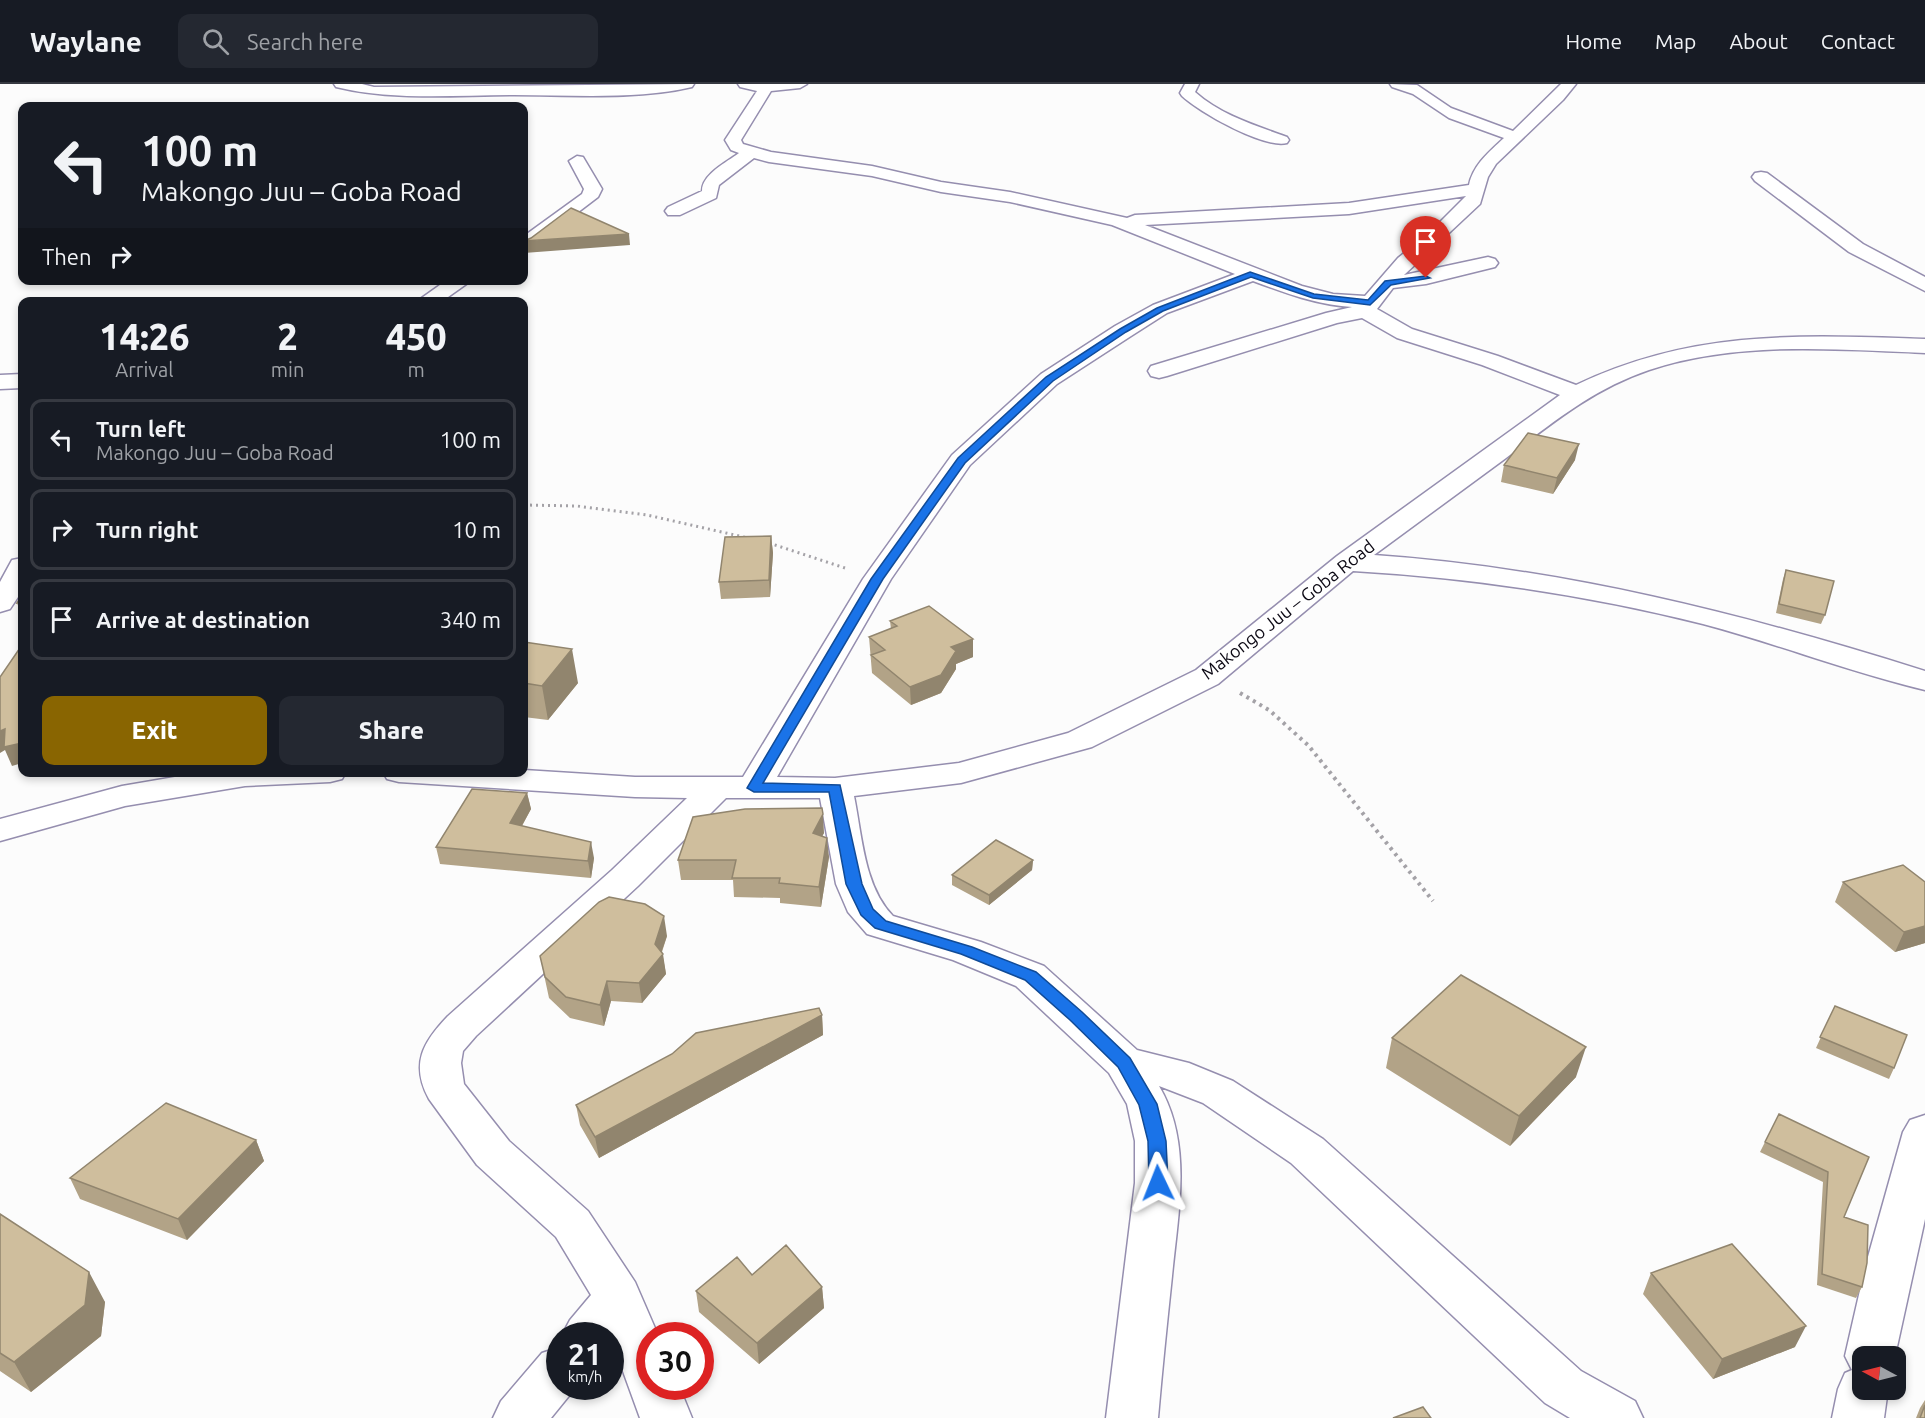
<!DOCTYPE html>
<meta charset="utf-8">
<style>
:root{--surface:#171b24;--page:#242831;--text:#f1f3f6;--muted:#9ea1a6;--line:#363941;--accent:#896501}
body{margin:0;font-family:Ubuntu,sans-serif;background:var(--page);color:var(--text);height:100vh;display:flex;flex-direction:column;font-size:22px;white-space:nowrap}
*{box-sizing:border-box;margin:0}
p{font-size:20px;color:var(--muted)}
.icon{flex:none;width:33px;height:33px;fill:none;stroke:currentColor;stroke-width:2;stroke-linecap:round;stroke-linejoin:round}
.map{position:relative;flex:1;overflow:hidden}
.side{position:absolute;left:18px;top:213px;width:510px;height:480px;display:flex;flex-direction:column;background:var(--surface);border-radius:12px;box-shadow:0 3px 9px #0003}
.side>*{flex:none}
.hud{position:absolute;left:18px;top:18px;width:510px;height:183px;border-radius:12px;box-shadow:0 3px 9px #0003;background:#171b24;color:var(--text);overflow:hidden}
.needle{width:39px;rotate:277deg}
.buttons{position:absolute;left:1852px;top:1262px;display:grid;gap:12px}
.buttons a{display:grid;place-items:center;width:54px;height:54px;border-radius:12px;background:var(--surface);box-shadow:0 3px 9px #0003;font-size:30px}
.speed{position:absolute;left:546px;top:1238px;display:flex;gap:12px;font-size:30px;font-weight:700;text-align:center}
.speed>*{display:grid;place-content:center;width:78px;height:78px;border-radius:50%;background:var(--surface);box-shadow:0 3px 9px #0003;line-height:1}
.speed small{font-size:15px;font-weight:400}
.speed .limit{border:9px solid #d22;background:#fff;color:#111}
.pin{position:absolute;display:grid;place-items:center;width:51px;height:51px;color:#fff;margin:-62px -26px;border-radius:50% 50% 50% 0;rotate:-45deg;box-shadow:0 0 6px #0007}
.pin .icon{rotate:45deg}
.me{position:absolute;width:66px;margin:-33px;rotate:358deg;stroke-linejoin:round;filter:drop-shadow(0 0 4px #0008)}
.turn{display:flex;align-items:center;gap:21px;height:126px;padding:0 24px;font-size:27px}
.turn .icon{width:78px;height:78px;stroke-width:2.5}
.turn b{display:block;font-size:42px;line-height:51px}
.then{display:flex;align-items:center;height:57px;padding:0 24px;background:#0003;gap:12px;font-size:22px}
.eta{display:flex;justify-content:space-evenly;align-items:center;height:102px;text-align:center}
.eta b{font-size:36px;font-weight:800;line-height:42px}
.button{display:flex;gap:12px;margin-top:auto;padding:12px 24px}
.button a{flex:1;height:69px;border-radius:12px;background:var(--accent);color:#fff;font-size:24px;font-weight:800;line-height:69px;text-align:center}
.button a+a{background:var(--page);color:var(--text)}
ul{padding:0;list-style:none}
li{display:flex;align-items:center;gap:18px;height:81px;margin:0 12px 9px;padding:0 12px;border:3px solid var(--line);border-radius:12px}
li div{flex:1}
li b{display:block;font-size:22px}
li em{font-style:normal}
header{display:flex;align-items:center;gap:36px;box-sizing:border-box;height:84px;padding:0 30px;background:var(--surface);border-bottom:2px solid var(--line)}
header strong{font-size:28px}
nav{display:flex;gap:33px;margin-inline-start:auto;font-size:21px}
.search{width:420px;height:54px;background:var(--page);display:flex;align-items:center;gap:15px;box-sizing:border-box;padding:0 21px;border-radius:12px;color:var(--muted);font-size:22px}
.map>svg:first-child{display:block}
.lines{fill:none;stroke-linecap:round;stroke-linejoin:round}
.minor-casing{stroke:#958eaf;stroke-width:3}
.path-far1{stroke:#a4a2a7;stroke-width:3;stroke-dasharray:2 4;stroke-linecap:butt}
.path{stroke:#a4a2a7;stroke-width:4;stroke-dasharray:3 4.5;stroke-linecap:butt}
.minor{fill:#fff;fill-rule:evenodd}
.wall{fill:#b2a387}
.shaded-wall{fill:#91856e}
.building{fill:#cfbe9d;stroke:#91856e;stroke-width:1.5}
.route{fill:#1a73e8;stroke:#114b97;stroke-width:1.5}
.labels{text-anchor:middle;stroke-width:4.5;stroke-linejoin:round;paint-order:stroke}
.street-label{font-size:18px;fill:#0c0914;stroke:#fff}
</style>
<header>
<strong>Waylane</strong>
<div class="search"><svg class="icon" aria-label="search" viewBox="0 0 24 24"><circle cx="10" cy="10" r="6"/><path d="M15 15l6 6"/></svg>Search here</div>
<nav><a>Home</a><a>Map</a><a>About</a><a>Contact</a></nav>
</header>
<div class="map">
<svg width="1925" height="1334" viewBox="0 0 1925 1334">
<rect width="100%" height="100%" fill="#fcfcfc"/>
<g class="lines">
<defs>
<path id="minor" d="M 334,0 L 362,0 L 374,3 L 694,0 L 692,3 C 638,16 570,11 514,11 C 455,11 393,17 336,3 Z
M 738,0 L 807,0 L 800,4 L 771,7 L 741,56 L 743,60 L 771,68 L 872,82 L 941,98 L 1010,108 L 1127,134 L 1135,131 L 1349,119 L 1469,101 C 1473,81 1489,68 1504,54 L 1449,34 L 1413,10 L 1392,3 L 1390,0 L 1417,1 L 1451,24 L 1513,47 L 1561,0 L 1576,0 L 1563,16 L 1496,80 L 1488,93 L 1480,120 L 1404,191 L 1488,173 L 1495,175 L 1498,179 L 1495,183 L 1426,200 L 1393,204 L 1377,225 L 1412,245 L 1498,272 L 1576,301 C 1693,245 1799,251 1925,255 L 1925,269 C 1835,265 1736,257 1649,286 C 1593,305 1552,339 1506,374 C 1462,406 1418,439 1374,471 C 1563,484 1744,530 1925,587 L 1925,606 C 1850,588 1778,560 1703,540 C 1588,511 1472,494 1353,487 L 1218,600 L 1092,663 L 961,699 L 854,712 C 862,751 864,803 893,832 L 981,858 L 1044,882 L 1137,966 L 1189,979 L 1233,997 L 1323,1055 L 1581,1287 L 1635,1317 L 1643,1334 L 1570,1334 L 1545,1319 L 1291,1079 L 1203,1019 L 1159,1002 C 1193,1059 1178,1129 1172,1192 C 1167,1239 1162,1287 1158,1334 L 1106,1334 L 1135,1099 L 1135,1057 L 1127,1020 L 1109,989 L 1016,902 L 953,876 L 867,850 L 848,828 L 836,800 L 820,714 L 726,714 L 638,802 L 476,952 L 463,967 L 461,979 L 464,1000 L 509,1057 L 588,1127 L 635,1198 L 658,1251 L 650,1251 L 650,1302 L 679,1302 L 692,1334 L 640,1334 L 612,1257 L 610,1259 L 610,1251 L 562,1251 L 570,1236 L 591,1211 L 556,1153 L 477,1081 L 429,1015 C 410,980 423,958 448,932 L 612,786 L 687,714 L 635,713 L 399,698 L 387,695 L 383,688 L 524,688 L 524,686 L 635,693 L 743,693 L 863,495 L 952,371 L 1041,290 L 1115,242 L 1153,221 L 1235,190 L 1112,141 L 1010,118 L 941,108 L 872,92 L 769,78 L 754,74 L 719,101 L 716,114 L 680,131 L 668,131 L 665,127 L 668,123 L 702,107 C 702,90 727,78 739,69 L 731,66 L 725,56 L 757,7 L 740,3 ZM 1466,112 L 1430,148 L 1398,174 L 1365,212 L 1333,210 L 1302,202 L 1145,141 L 1349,130 ZM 1253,197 C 1285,209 1317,221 1352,223 L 1326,229 L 1151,282 L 1148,287 L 1151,292 L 1159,294 L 1167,292 L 1337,239 L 1362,234 L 1397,254 L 1482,281 L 1560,311 L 1337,472 L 1196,586 L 1068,649 L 959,679 L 835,694 L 777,693 L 891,495 L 970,381 L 1057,300 L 1131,252 L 1167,229 Z
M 1185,0 L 1199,0 L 1195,8 C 1221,31 1254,41 1287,53 L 1289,56 L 1287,59 C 1264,65 1199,28 1182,12 L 1180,9 Z
M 577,72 L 583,73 L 602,105 L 598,113 L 531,164 L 524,166 L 524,152 L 582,110 L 584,105 L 569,77 Z
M 1761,88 L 1767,89 L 1863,160 L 1925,193 L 1925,207 L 1849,168 L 1755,97 L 1752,93 L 1755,89 Z
M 447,196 L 472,196 L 441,218 L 416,218 Z
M 22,290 L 22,304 L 0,305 L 0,291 Z
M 22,474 L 22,507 L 10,525 L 0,528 L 0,498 L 12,476 Z
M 204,688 L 346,688 L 342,695 L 330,698 L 245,702 L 125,722 L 0,757 L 0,735 L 122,702 Z
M 1925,1031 L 1925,1135 L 1895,1272 L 1863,1272 L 1863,1305 L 1888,1305 L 1884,1334 L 1832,1334 L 1838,1305 L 1845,1289 L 1852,1286 L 1845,1272 L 1866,1180 L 1903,1048 L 1910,1036 Z
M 560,1263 L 560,1302 L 577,1302 L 551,1334 L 493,1334 L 501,1317 L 542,1269 Z"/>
</defs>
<use href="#minor" class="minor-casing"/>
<path class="path-far1" d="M 524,421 L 577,422 L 647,431 L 748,454
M 769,459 L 845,484"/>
<path class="path" d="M 1240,609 L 1269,626 L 1308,661 L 1433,817"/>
<use href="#minor" class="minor"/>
</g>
<path class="wall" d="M 1575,376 L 1553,410 L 1501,398 L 1504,381 Z
M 771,452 L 773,469 L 770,513 L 721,515 L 719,498 Z
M 1786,486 L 1825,531 L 1821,540 L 1776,529 L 1783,495 Z
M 22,511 L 22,532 L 17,519 Z
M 890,537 L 973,555 L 973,573 L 956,580 L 956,585 L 941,609 L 911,621 L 872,589 L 869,553 L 891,545 Z
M 524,558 L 578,599 L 548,636 L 524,633 Z
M 527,709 L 531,725 L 522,742 L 594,774 L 591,794 L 440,780 L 436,763 Z
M 824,749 L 822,752 L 829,773 L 821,823 L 780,819 L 780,814 L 734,813 L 733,796 L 681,796 L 678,776 Z
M 1033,776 L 1032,786 L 989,821 L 952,801 L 952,791 Z
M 1843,798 L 1925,859 L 1895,868 L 1835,818 Z
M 667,852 L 662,868 L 666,890 L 642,919 L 611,917 L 604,942 L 570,934 L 549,914 L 540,872 Z
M 1835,922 L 1894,984 L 1889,995 L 1816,964 Z
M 822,931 L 823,951 L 599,1074 L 580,1041 L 576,1021 Z
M 1392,954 L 1576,993 L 1510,1062 L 1386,984 Z
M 256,1056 L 264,1077 L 187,1156 L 80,1115 L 70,1094 Z
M 1765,1058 L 1869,1073 L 1844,1133 L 1862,1203 L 1856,1214 L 1817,1201 L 1823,1098 L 1760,1068 Z
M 0,1130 L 105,1218 L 101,1252 L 31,1308 L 0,1287 Z
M 1651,1189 L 1795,1263 L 1713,1295 L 1643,1210 Z
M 752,1191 L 822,1203 L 824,1224 L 759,1280 L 699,1228 L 696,1207 Z
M 1925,1316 L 1925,1334 L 1916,1334 L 1920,1324 Z"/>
<path class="shaded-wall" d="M 629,150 L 630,161 L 524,169 L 524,157 Z
M 1579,360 L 1575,376 L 1553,410 L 1557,394 Z
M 771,452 L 773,469 L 770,513 L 769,496 Z
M 973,555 L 973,573 L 956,580 L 956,585 L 941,609 L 911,621 L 910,603 L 951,563 Z
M 572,565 L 578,599 L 548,636 L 542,602 Z
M 5,645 L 22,659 L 22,679 L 12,682 L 5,666 L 0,669 L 0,647 Z
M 527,709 L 531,725 L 514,756 L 510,739 Z
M 823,730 L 824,749 L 814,768 L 813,749 Z
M 827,754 L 829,773 L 821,823 L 819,803 Z
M 591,758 L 594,774 L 591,794 L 588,777 Z
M 1033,776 L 1032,786 L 989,821 L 989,811 Z
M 664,832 L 667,852 L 659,875 L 663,870 L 666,890 L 642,919 L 639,899 L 655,860 Z
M 1925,842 L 1925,859 L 1895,868 L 1904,848 Z
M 607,897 L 611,917 L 604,942 L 600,921 Z
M 822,931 L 823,951 L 599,1074 L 595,1053 Z
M 1586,963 L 1576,993 L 1510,1062 L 1519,1032 Z
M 256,1056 L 264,1077 L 187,1156 L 178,1135 Z
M 89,1188 L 105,1218 L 101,1252 L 31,1308 L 14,1278 Z
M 822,1203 L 824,1224 L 759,1280 L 757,1259 Z
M 1806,1242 L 1795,1263 L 1713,1295 L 1722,1275 Z"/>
<path class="building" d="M 571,124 L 629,150 L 524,157 L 531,154 Z
M 1528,349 L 1579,360 L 1557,394 L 1504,381 Z
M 771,452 L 769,496 L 719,498 L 725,453 Z
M 1786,486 L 1834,497 L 1825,531 L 1779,520 Z
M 22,511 L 22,518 L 17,519 Z
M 929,522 L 973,555 L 951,563 L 956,567 L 941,591 L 910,603 L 871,571 L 885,566 L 869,553 L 897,542 L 890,537 Z
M 524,558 L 572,565 L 542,602 L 524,599 Z
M 22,561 L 22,659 L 4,663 L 5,645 L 0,647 L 0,593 Z
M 472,705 L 527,709 L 510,739 L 591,758 L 588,777 L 436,763 Z
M 822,724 L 823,730 L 813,749 L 827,754 L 819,803 L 779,799 L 780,794 L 732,794 L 736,776 L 678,776 L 693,733 L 745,725 Z
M 996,756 L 1033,776 L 989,811 L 952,791 Z
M 1903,781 L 1925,798 L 1925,842 L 1904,848 L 1843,798 Z
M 609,813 L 645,820 L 664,832 L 655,860 L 663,870 L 639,899 L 607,897 L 600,921 L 566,913 L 545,893 L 540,872 L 599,818 Z
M 1461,891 L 1586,963 L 1519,1032 L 1392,954 Z
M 1835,922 L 1907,951 L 1894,984 L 1820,953 Z
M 819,924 L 822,931 L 595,1053 L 576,1021 L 672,970 L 696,949 Z
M 166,1019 L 256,1056 L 178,1135 L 70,1094 Z
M 1779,1030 L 1869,1073 L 1844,1133 L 1868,1141 L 1867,1179 L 1862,1203 L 1822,1190 L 1828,1088 L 1765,1058 Z
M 0,1130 L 89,1188 L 85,1221 L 14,1278 L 0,1269 Z
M 1732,1160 L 1806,1242 L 1722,1275 L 1651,1189 Z
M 786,1161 L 822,1203 L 757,1259 L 696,1207 L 737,1173 L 752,1191 Z
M 1925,1321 L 1925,1334 L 1920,1334 Z
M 1423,1323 L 1431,1334 L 1393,1334 Z"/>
<path class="route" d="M 1250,188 L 1314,210 L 1368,216 L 1385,197 L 1426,192 L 1430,194 L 1391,201 L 1370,221 L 1313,214 L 1251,193 L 1163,227 L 1126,248 L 1053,297 L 965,379 L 883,495 L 763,699 L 840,701 L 862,800 L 873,825 L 886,837 L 972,863 L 1036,888 L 1082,928 L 1130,974 L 1157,1020 L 1166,1057 L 1168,1099 L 1165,1104 L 1158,1106 L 1152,1104 L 1149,1099 L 1148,1057 L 1139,1021 L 1118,983 L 1070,936 L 1025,896 L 961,870 L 875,844 L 861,831 L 846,800 L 829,708 L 754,708 L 747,704 L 871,495 L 958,374 L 1046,293 L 1120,245 L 1157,224 Z"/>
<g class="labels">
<g class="street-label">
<text transform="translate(1288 526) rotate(-38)" y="6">Makongo Juu – Goba Road</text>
</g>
</g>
</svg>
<div class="buttons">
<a><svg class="needle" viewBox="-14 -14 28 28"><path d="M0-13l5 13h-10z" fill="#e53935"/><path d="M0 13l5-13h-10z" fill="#9ea1a6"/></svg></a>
</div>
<div class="speed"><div>21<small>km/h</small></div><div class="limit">30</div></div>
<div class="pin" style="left:1426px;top:194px;background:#d93025"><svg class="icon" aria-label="arrive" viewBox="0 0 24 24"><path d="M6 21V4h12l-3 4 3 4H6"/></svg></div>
<svg class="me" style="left:1158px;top:1099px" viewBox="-20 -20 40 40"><path d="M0-17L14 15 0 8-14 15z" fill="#1a73e8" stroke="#fff" stroke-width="4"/></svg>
<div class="hud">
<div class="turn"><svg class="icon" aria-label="left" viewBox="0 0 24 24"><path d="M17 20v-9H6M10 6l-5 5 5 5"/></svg><div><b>100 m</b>Makongo Juu – Goba Road</div></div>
<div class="then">Then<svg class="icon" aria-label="right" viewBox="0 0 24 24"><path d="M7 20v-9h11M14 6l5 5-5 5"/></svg></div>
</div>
<section class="side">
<div class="eta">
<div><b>14:26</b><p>Arrival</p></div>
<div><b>2</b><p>min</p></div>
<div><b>450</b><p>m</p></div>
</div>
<ul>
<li><svg class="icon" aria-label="left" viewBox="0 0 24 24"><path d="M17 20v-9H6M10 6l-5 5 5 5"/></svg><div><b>Turn left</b><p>Makongo Juu – Goba Road</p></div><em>100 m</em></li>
<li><svg class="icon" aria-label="right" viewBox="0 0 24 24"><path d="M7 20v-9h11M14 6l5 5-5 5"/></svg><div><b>Turn right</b></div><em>10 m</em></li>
<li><svg class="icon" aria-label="arrive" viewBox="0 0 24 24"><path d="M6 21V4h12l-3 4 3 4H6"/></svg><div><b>Arrive at destination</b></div><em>340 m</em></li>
</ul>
<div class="button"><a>Exit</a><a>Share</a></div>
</section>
</div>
